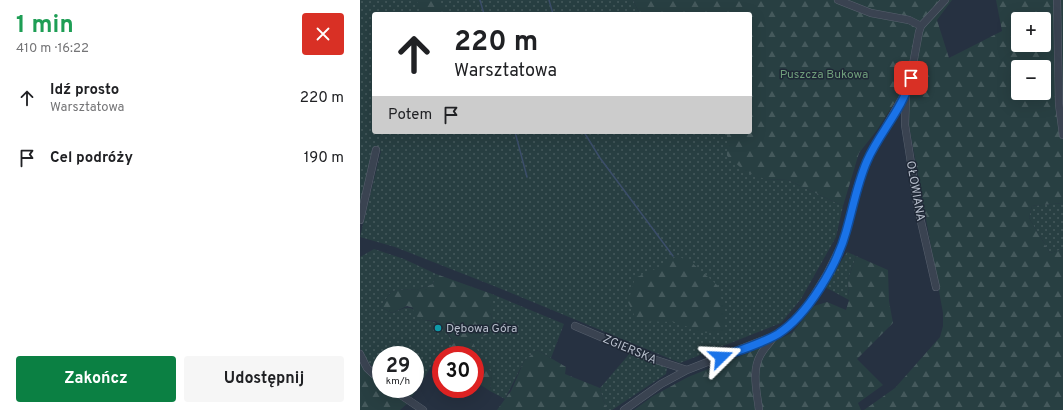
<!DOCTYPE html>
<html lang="pl">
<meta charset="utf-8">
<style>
:root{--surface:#fff;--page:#f6f6f6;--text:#202124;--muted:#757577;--accent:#0b8043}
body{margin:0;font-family:Overpass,sans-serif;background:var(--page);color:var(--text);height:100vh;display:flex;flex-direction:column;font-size:15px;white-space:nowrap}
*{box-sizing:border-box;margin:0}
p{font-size:13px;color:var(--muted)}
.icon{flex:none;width:22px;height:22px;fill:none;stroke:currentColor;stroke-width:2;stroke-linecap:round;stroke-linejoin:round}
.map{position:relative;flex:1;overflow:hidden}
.sheet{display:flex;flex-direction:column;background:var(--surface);width:360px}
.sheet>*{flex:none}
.banner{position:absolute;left:12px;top:12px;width:380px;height:122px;border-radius:4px;box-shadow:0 4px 16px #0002;background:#fff;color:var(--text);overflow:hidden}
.tools{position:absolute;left:651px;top:12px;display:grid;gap:8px}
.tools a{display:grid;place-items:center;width:40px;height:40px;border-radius:4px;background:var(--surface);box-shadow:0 4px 16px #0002;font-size:20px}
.speed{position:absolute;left:12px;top:346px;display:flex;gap:8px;font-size:20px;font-weight:700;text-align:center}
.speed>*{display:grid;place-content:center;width:52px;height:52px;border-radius:50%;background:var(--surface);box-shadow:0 4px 16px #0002;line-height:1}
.speed small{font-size:10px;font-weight:400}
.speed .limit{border:6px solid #d22;background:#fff;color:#111}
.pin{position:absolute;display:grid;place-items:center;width:34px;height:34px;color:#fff;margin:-17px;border-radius:8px;box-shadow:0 2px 6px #0006}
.me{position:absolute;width:44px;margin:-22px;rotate:69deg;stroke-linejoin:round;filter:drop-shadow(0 0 3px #0008)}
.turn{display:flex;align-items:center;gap:14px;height:84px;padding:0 16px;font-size:18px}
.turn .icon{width:52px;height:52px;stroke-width:2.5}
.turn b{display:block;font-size:28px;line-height:34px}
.then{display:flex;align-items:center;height:38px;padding:0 16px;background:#0003;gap:8px;font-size:15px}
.round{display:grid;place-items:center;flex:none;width:42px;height:42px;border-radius:4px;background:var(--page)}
.summary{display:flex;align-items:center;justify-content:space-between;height:68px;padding:0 16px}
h1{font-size:24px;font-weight:700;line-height:30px;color:#1e9e55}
.action{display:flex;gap:8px;margin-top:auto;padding:8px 16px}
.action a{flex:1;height:46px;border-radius:4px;background:var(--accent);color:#fff;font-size:16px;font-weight:700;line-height:46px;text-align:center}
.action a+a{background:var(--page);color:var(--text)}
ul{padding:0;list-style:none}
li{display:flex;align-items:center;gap:12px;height:60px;padding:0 16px}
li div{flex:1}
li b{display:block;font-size:15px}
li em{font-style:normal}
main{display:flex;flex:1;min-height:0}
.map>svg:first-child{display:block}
.grass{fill:url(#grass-dots)}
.forest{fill:url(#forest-firs);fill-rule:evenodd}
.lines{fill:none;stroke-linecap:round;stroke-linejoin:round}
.stream{stroke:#3c4e6a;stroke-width:1.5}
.street-casing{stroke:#58616e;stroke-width:8}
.street{stroke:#3a4351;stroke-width:7}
.route-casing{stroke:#114b97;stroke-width:10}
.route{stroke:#1a73e8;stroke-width:7}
.culture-dot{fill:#0f9aa8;stroke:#1f2836;stroke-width:1.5}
.labels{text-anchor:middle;stroke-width:3;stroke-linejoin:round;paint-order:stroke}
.park-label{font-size:12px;fill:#6e9c7a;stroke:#1f2836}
.street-label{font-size:12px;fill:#b7becb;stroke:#1f2836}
.poi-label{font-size:12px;fill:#b7becb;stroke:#1f2836;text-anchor:start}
</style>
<main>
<section class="sheet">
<div class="summary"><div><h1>1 min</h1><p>410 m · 16:22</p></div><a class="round" style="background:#d93025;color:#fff"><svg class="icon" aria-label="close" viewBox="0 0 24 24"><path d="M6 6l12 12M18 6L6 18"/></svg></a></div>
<ul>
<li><svg class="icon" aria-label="ahead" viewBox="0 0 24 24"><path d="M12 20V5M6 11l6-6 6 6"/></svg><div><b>Idź prosto</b><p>Warsztatowa</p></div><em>220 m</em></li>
<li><svg class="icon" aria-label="arrive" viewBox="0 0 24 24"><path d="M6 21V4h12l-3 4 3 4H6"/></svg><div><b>Cel podróży</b></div><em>190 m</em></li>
</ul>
<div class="action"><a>Zakończ</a><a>Udostępnij</a></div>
</section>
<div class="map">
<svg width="703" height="410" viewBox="0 0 703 410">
<defs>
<pattern id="grass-dots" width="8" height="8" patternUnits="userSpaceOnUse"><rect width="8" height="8" fill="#283f42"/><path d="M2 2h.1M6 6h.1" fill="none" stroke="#45595c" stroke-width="1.8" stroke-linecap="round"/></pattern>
<pattern id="forest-firs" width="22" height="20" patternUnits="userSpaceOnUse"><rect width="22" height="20" fill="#283f42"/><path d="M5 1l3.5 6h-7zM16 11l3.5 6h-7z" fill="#45595c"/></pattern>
</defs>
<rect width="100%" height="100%" fill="#263141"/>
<path class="grass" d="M 0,0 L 273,0 L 280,14 L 14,14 L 14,132 L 367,132 L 367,156 L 405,179 L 428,180 L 483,206 L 476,237 L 441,299 L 421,323 L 320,363 L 134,286 L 35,247 L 0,237 L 21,151 L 14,149 L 0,204 Z
M 703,203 L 703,249 L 690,253 L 669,218 L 672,206 Z
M 14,249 L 44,259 L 76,274 L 73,284 L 59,289 L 37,290 L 31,292 L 20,307 L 32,313 C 50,305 51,305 64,320 C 83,322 85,329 94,344 L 83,355 L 81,355 L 81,357 L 72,365 L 52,397 L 41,389 L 55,389 L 55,355 L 21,355 L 21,373 L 7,362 L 0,348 L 0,257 Z
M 487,252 L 496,256 L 488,280 L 489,300 L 465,287 Z
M 132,294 L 204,324 L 191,358 L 177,350 L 164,361 L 145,399 L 130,391 L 132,374 L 111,340 L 129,334 L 132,313 Z
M 271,352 L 307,368 L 306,374 L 252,410 L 248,410 L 243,400 L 240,388 Z"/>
<path class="forest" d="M 53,0 L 80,0 L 85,14 L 62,14 L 60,4 Z
M 273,0 L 592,0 L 577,20 L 589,58 L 642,31 L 636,0 L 703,0 L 703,203 L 672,206 L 669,218 L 690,253 L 703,249 L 703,410 L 504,410 L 535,388 L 580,337 L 583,326 L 583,313 L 549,125 L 547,106 L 538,97 L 517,130 L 499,153 L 483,206 L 428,180 L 405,179 L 386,172 L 367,156 L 367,132 L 390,132 L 390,14 L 280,14 ZM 658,19 L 684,19 L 684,45 L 658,45 ZM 658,67 L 684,67 L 684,93 L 658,93 Z
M 317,256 L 331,262 L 357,285 L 364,307 L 363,332 L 342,333 L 316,322 L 277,321 L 268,302 L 275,278 L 302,266 Z
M 496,256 L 528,270 L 529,301 L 533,323 L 497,359 L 523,385 L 498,403 L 501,410 L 274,410 L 293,396 L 328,377 L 388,353 L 432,333 L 454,306 L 467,302 L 486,310 L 489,300 L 488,280 Z
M 76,274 L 132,294 L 132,313 L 129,334 L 111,340 L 132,374 L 130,391 L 115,381 L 115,355 L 83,355 L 94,343 L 87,331 L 76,321 L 64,320 L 54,315 L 53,308 L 47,306 L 32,313 L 20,307 L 31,292 L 37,290 L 59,289 L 73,284 Z
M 177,350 L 206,367 L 205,374 L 240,388 L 243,400 L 248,410 L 137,410 L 151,391 L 164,361 Z
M 0,363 L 1,365 L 21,381 L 21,389 L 31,389 L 48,403 L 40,410 L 0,410 Z"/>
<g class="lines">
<path class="stream" d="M 120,0 L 124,14
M 189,0 L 193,14
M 155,132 L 167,177
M 224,132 L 240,158 L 313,256"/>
<defs>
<path id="street" d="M 478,0 L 511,13 L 549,20 L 561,26
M 697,0 L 699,104 L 703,135
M 546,95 L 545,125 L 551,163 L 557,204 L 576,287
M 0,220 L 16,150
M 215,326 L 293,359 L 327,370
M 0,354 L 7,368 L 21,381
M 32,389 L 63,410
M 264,410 L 301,384 L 327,370 L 414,336 L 431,324 L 450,302 L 467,274 L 481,246 L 486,232 L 497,188 L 506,162 L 549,86 L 559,32 L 561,26 L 585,0
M 399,410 C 397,392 391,370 401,354 C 405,347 411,342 414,336"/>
</defs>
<use href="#street" class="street-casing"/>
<use href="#street" class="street"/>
</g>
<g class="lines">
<defs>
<path id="route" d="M 361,357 C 380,350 401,344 418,334 C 448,315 477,265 486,232 C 493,208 497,184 507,161 C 519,133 543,109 551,78"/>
</defs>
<use href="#route" class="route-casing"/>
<use href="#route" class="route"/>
</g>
<circle class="culture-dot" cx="78" cy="328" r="4"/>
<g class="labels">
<g class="park-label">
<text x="464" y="78">Puszcza Bukowa</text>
</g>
<g class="street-label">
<text transform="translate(556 191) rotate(80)" y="4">OŁOWIANA</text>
<text transform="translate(270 349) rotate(23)" y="4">ZGIERSKA</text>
</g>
<g class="poi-label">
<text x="86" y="332">Dębowa Góra</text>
</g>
</g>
</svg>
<div class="tools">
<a>+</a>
<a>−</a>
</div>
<div class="speed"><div>29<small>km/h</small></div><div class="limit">30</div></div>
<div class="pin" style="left:551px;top:78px;background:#d93025"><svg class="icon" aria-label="arrive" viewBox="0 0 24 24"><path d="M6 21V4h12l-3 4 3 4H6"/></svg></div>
<svg class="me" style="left:361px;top:357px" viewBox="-20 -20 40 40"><path d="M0-17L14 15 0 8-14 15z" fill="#1a73e8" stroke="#fff" stroke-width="4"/></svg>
<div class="banner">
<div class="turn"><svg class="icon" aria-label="ahead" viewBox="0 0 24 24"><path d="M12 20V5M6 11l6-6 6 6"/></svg><div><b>220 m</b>Warsztatowa</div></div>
<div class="then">Potem<svg class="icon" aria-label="arrive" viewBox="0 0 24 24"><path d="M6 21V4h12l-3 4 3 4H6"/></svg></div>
</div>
</div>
</main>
